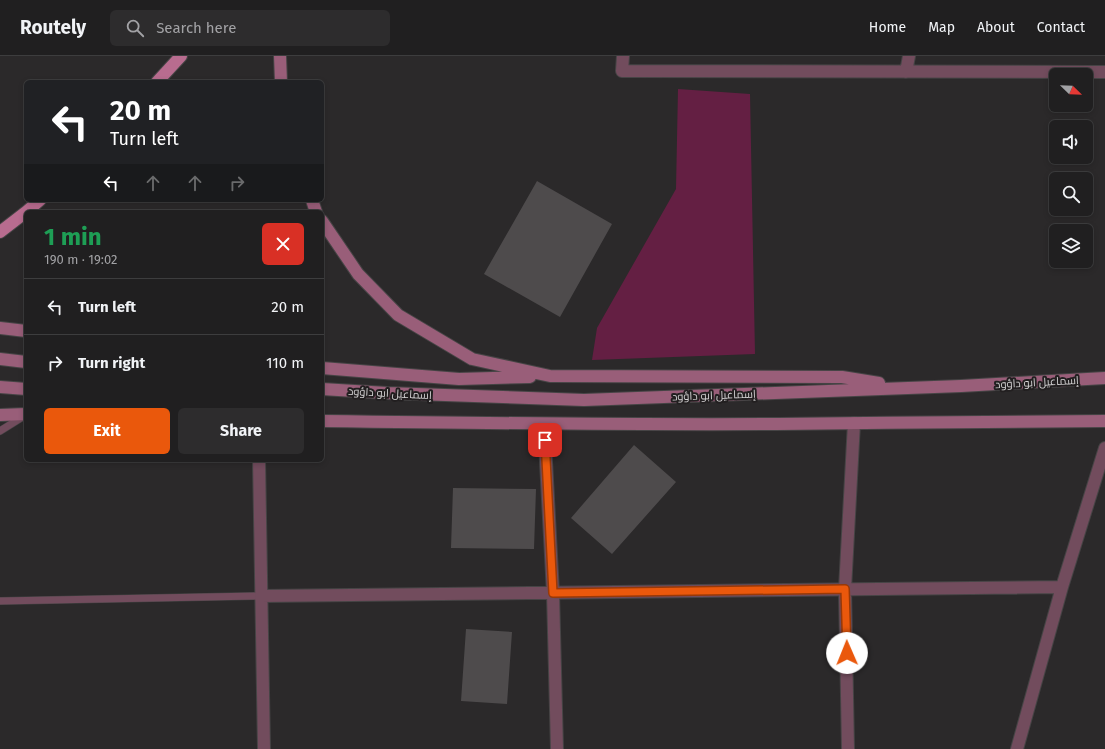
<!DOCTYPE html>
<meta charset="utf-8">
<style>
:root{--surface:#201f20;--page:#2d2c2d;--text:#f1f3f6;--muted:#a2a2a5;--line:#3d3d3e;--accent:#ea580c}
body{margin:0;font-family:"Fira Sans",Cairo,sans-serif;background:var(--page);color:var(--text);height:100vh;display:flex;flex-direction:column;font-size:15px;white-space:nowrap}
*{box-sizing:border-box;margin:0}
p{font-size:13px;color:var(--muted)}
.icon{flex:none;width:22px;height:22px;fill:none;stroke:currentColor;stroke-width:2;stroke-linecap:round;stroke-linejoin:round}
.map{position:relative;flex:1;overflow:hidden}
.panel{position:absolute;left:24px;top:154px;width:300px;height:252px;display:flex;flex-direction:column;background:var(--surface);border-radius:6px;box-shadow:0 2px 6px #0003,0 0 0 1px var(--line)}
.panel>*{flex:none}
.banner{position:absolute;left:24px;top:24px;width:300px;height:122px;border-radius:6px;box-shadow:0 2px 6px #0003,0 0 0 1px var(--line);background:#202124;color:#fff;overflow:hidden}
.needle{width:26px;rotate:113deg}
.fabs{position:absolute;left:1049px;top:12px;display:grid;gap:8px}
.fabs a{display:grid;place-items:center;width:44px;height:44px;border-radius:6px;background:var(--surface);box-shadow:0 2px 6px #0003,0 0 0 1px var(--line);font-size:20px}
.pin{position:absolute;display:grid;place-items:center;width:34px;height:34px;color:#fff;margin:-17px;border-radius:8px;box-shadow:0 2px 6px #0006}
.me{position:absolute;width:44px;margin:-22px;rotate:359deg;stroke-linejoin:round;filter:drop-shadow(0 0 3px #0008)}
.turn{display:flex;align-items:center;gap:14px;height:84px;padding:0 20px;font-size:18px}
.turn .icon{width:52px;height:52px;stroke-width:2.5}
.turn b{display:block;font-size:28px;line-height:34px}
.lanes{display:flex;align-items:center;height:38px;padding:0 20px;background:#0003;justify-content:center;gap:20px;direction:ltr}
.lanes .off{opacity:.35}
.round{display:grid;place-items:center;flex:none;width:42px;height:42px;border-radius:6px;background:var(--page)}
.headline{display:flex;align-items:center;justify-content:space-between;height:68px;padding:0 20px}
h1{font-size:24px;font-weight:700;line-height:30px;color:#1e9e55}
.button{display:flex;gap:8px;margin-top:auto;padding:8px 20px}
.button a{flex:1;height:46px;border-radius:6px;background:var(--accent);color:#fff;font-size:16px;font-weight:700;line-height:46px;text-align:center}
.button a+a{background:var(--page);color:var(--text)}
ul{padding:0;list-style:none}
li{display:flex;align-items:center;gap:12px;height:56px;padding:0 20px;border-top:1px solid var(--line)}
li div{flex:1}
li b{display:block;font-size:15px}
li em{font-style:normal}
header{display:flex;align-items:center;gap:24px;box-sizing:border-box;height:56px;padding:0 20px;background:var(--surface);border-bottom:1px solid var(--line)}
header strong{font-size:19px}
nav{display:flex;gap:22px;margin-inline-start:auto;font-size:14px}
.search{width:280px;height:36px;background:var(--page);display:flex;align-items:center;gap:10px;box-sizing:border-box;padding:0 14px;border-radius:6px;color:var(--muted);font-size:15px}
.map>svg:first-child{display:block}
.green{fill:#641f43}
.building{fill:#4e4b4c}
.lines{fill:none;stroke-linecap:round;stroke-linejoin:round}
.lane-casing{stroke:#464445;stroke-width:8}
.street-casing{stroke:#464445;stroke-width:14}
.secondary-casing{stroke:#464445;stroke-width:14}
.primary-casing{stroke:#464445;stroke-width:14}
.lane{stroke:#724c5d;stroke-width:7}
.street{stroke:#724c5d;stroke-width:12}
.secondary{stroke:#995e79;stroke-width:12}
.primary{stroke:#b86c8f;stroke-width:12}
.route-casing{stroke:#983908;stroke-width:10}
.route{stroke:#ea580c;stroke-width:7}
.labels{text-anchor:middle;stroke-width:4;stroke-linejoin:round;paint-order:stroke}
.street-label{font-size:11px;fill:#d6d4d5;stroke:#221f20}
</style>
<header>
<strong>Routely</strong>
<div class="search"><svg class="icon" aria-label="search" viewBox="0 0 24 24"><circle cx="10" cy="10" r="6"/><path d="M15 15l6 6"/></svg>Search here</div>
<nav><a>Home</a><a>Map</a><a>About</a><a>Contact</a></nav>
</header>
<div class="map">
<svg width="1105" height="693" viewBox="0 0 1105 693">
<rect width="100%" height="100%" fill="#2b292a"/>
<path class="green" d="M 678,33 L 750,38 L 755,298 L 592,304 L 597,272 L 676,133 Z"/>
<path class="building" d="M 537,125 L 612,168 L 560,261 L 484,218 Z
M 634,389 L 676,426 L 612,498 L 571,462 Z
M 453,432 L 536,433 L 534,493 L 451,492 Z
M 466,573 L 512,576 L 507,648 L 461,645 Z"/>
<g class="lines">
<defs>
<path id="lane" d="M 0,375 L 24,360
M 0,545 L 261,540"/>
<path id="street" d="M 623,0 L 622,15 L 1105,16
M 906,16 L 909,0
M 544,368 L 553,537 L 557,693
M 259,404 L 264,693
M 261,540 L 1062,531
M 848,693 L 845,533 L 854,367
M 1017,693 L 1062,531 L 1105,392"/>
<path id="secondary" d="M 280,0 L 281,26
M 312,144 L 316,156
M 322,165 L 358,218 L 398,259 L 472,303 L 550,320 L 842,321 L 879,327
M 0,272 L 26,275
M 0,303 L 26,306
M 322,312 L 459,323 L 530,321
M 0,331 L 26,333
M 322,333 L 387,337 L 584,344 L 961,330 L 1105,322
M 0,359 L 26,358
M 322,365 C 474,367 626,369 778,368 C 887,367 996,365 1105,365"/>
<path id="primary" d="M 157,26 L 181,0
M 26,156 L 40,144
M 0,176 L 26,156"/>
</defs>
<use href="#lane" class="lane-casing"/>
<use href="#street" class="street-casing"/>
<use href="#secondary" class="secondary-casing"/>
<use href="#primary" class="primary-casing"/>
<use href="#lane" class="lane"/>
<use href="#street" class="street"/>
<use href="#secondary" class="secondary"/>
<use href="#primary" class="primary"/>
</g>
<g class="lines">
<defs>
<path id="route" d="M 545,384 L 553,537 L 845,533 L 847,597"/>
</defs>
<use href="#route" class="route-casing"/>
<use href="#route" class="route"/>
</g>
<g class="labels">
<g class="street-label">
<text transform="translate(1037 326) rotate(-3)" y="4">إسماعيل ابو داؤود</text>
<text transform="translate(390 337) rotate(3)" y="4">إسماعيل ابو داؤود</text>
<text transform="translate(714 339) rotate(-2)" y="4">إسماعيل ابو داؤود</text>
</g>
</g>
</svg>
<div class="fabs">
<a><svg class="needle" viewBox="-14 -14 28 28"><path d="M0-13l5 13h-10z" fill="#e53935"/><path d="M0 13l5-13h-10z" fill="#a2a2a5"/></svg></a>
<a><svg class="icon" aria-label="sound" viewBox="0 0 24 24"><path d="M4 9h4l5-4v14l-5-4H4zM17 9q2 3 0 6"/></svg></a>
<a><svg class="icon" aria-label="search" viewBox="0 0 24 24"><circle cx="10" cy="10" r="6"/><path d="M15 15l6 6"/></svg></a>
<a><svg class="icon" aria-label="layers" viewBox="0 0 24 24"><path d="M12 4l9 5-9 5-9-5zM3 14l9 5 9-5"/></svg></a>
</div>
<div class="pin" style="left:545px;top:384px;background:#d93025"><svg class="icon" aria-label="arrive" viewBox="0 0 24 24"><path d="M6 21V4h12l-3 4 3 4H6"/></svg></div>
<svg class="me" style="left:847px;top:597px" viewBox="-20 -20 40 40"><circle r="19" fill="#fff"/><path d="M0-13L10 11 0 6-10 11z" fill="#ea580c"/></svg>
<div class="banner">
<div class="turn"><svg class="icon" aria-label="left" viewBox="0 0 24 24"><path d="M17 20v-9H6M10 6l-5 5 5 5"/></svg><div><b>20 m</b>Turn left</div></div>
<div class="lanes"><svg class="icon" aria-label="left" viewBox="0 0 24 24"><path d="M17 20v-9H6M10 6l-5 5 5 5"/></svg><svg class="icon off" aria-label="ahead" viewBox="0 0 24 24"><path d="M12 20V5M6 11l6-6 6 6"/></svg><svg class="icon off" aria-label="ahead" viewBox="0 0 24 24"><path d="M12 20V5M6 11l6-6 6 6"/></svg><svg class="icon off" aria-label="right" viewBox="0 0 24 24"><path d="M7 20v-9h11M14 6l5 5-5 5"/></svg></div>
</div>
<section class="panel">
<div class="headline"><div><h1>1 min</h1><p>190 m · 19:02</p></div><a class="round" style="background:#d93025;color:#fff"><svg class="icon" aria-label="close" viewBox="0 0 24 24"><path d="M6 6l12 12M18 6L6 18"/></svg></a></div>
<ul>
<li><svg class="icon" aria-label="left" viewBox="0 0 24 24"><path d="M17 20v-9H6M10 6l-5 5 5 5"/></svg><div><b>Turn left</b></div><em>20 m</em></li>
<li><svg class="icon" aria-label="right" viewBox="0 0 24 24"><path d="M7 20v-9h11M14 6l5 5-5 5"/></svg><div><b>Turn right</b></div><em>110 m</em></li>
</ul>
<div class="button"><a>Exit</a><a>Share</a></div>
</section>
</div>
